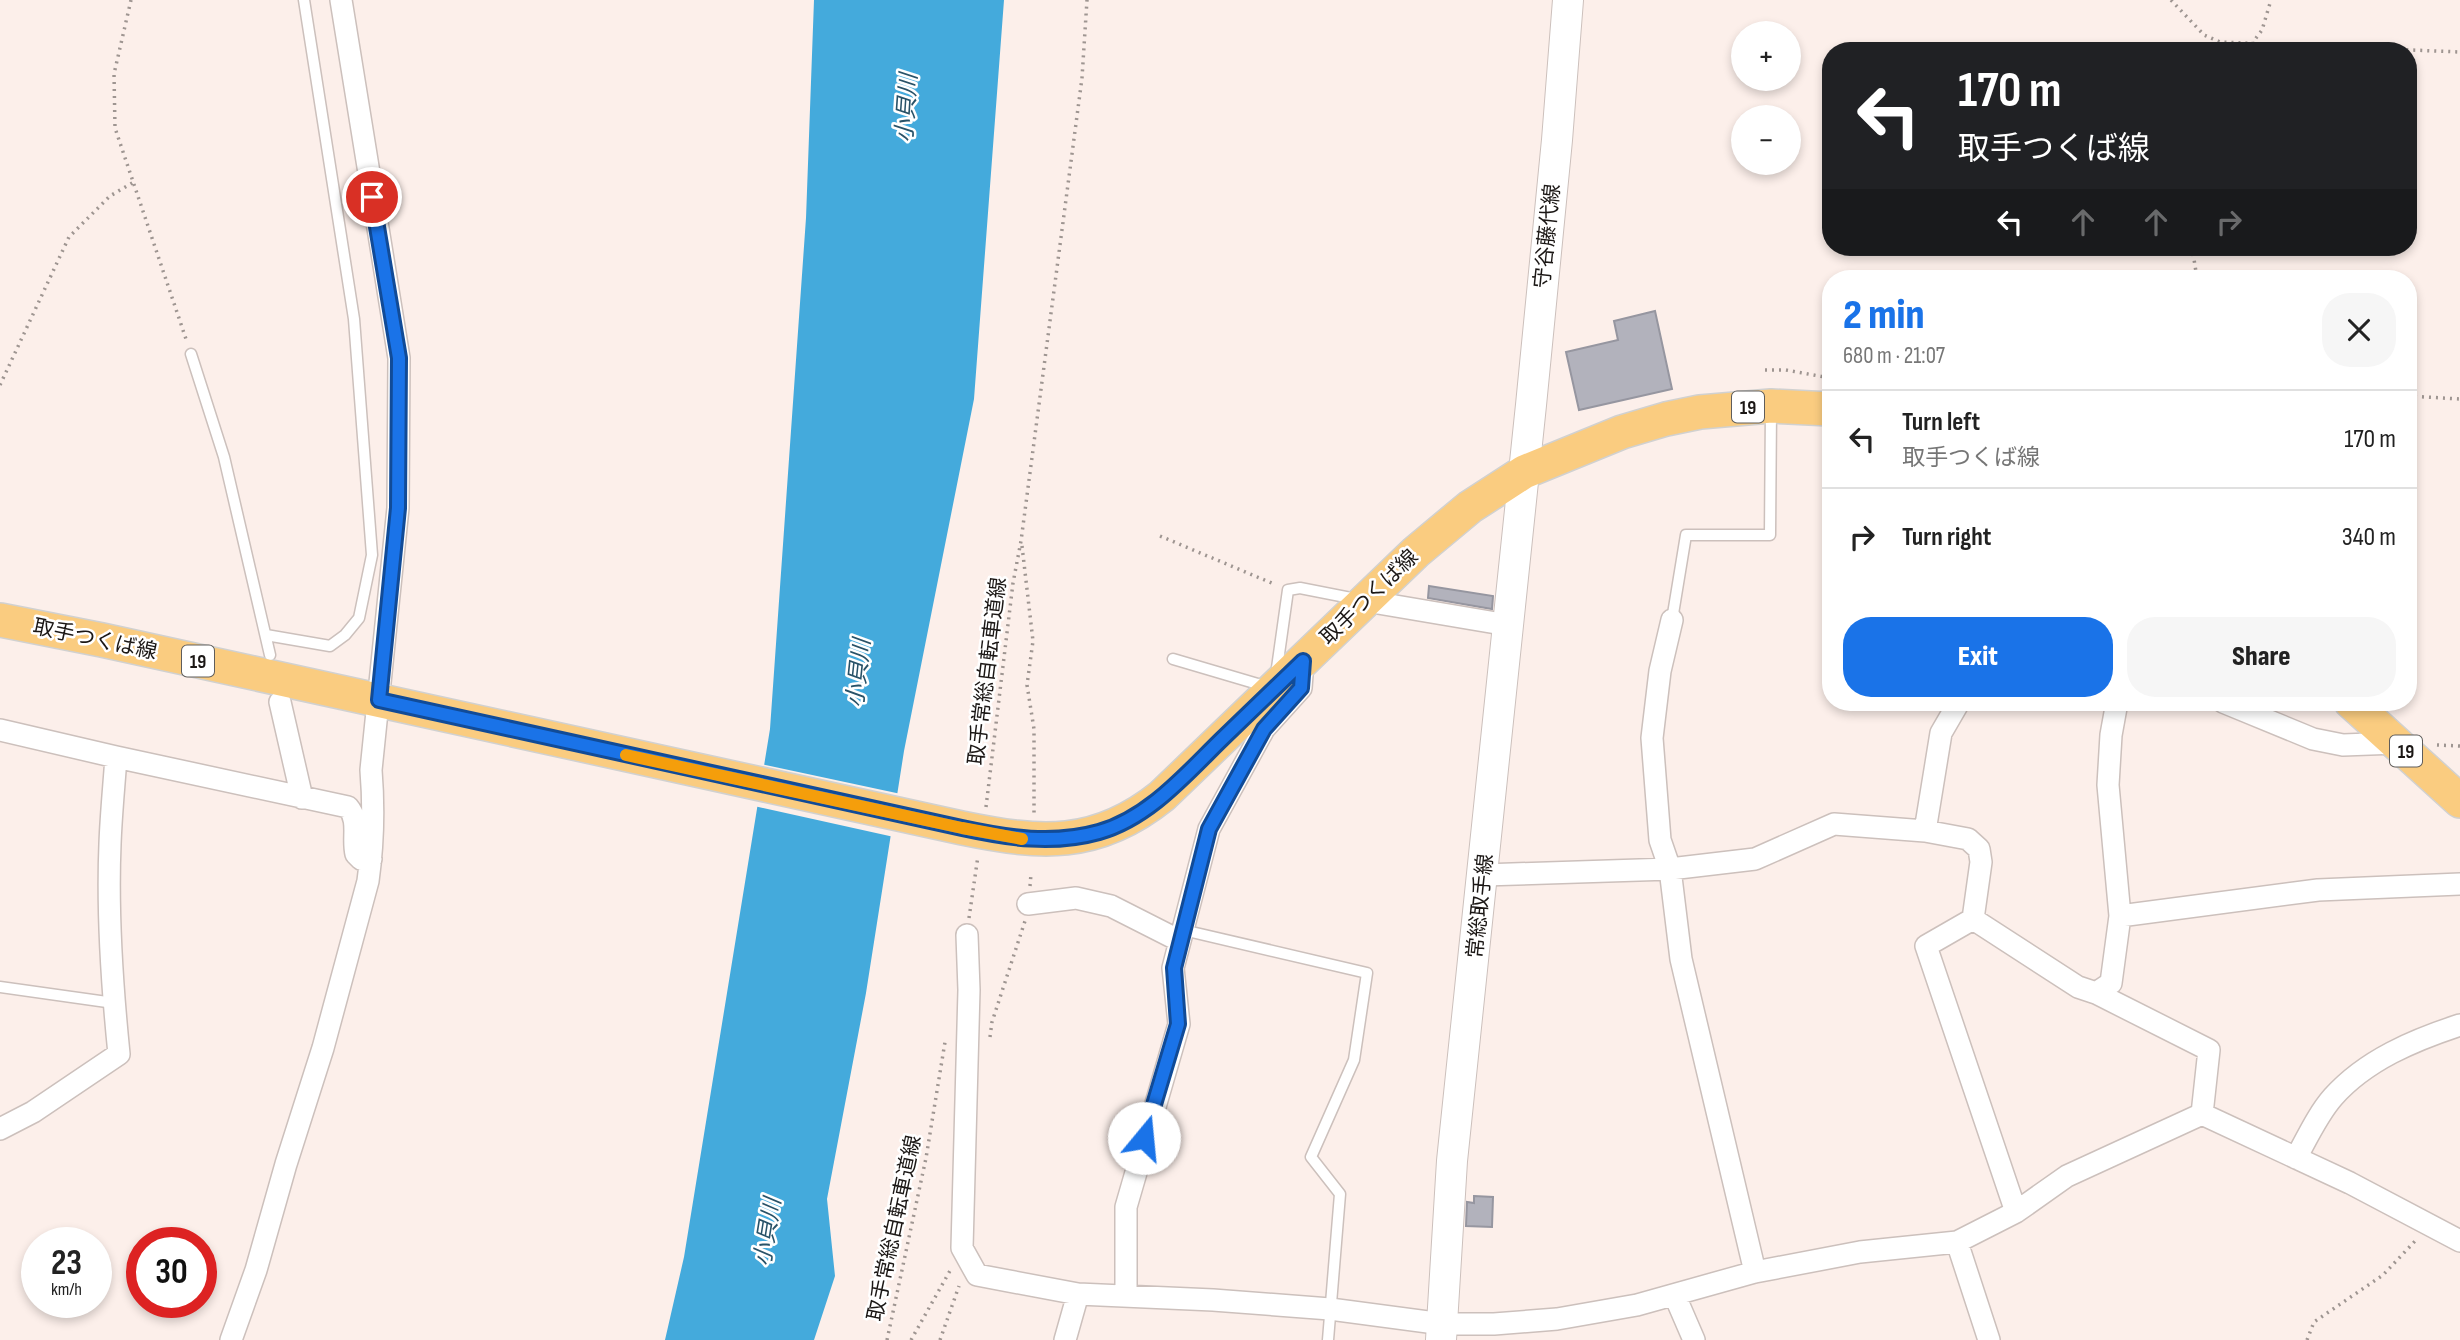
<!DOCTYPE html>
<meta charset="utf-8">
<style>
:root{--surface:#fff;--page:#f6f6f6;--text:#222;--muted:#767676;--line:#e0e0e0;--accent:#1a73e8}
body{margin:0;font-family:"Sofia Sans Condensed","Noto Sans JP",sans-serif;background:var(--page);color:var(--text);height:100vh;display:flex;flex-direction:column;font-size:26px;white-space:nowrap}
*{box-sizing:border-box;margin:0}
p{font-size:23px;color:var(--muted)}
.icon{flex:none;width:38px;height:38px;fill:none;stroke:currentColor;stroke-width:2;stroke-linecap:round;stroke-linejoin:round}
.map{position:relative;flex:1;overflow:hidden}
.panel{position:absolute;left:1822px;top:270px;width:595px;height:441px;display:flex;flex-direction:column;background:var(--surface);border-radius:28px;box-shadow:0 4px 10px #0003}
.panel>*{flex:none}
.banner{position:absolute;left:1822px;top:42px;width:595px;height:214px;border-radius:28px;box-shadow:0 4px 10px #0003;background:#202124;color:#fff;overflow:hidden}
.controls{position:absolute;left:1731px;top:21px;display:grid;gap:14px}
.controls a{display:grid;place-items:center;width:70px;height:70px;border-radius:50%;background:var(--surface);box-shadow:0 4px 10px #0003;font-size:35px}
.speed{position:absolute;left:21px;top:1227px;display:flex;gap:14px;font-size:35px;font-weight:700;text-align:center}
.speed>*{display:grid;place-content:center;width:91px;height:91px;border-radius:50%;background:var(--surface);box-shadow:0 4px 10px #0003;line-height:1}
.speed small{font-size:18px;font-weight:400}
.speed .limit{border:10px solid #d22;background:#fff;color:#111}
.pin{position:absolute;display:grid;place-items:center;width:60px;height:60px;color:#fff;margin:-30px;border:4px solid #fff;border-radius:50%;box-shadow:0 2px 7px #0007}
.me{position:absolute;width:77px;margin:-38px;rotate:17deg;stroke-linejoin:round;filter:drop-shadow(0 0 5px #0008)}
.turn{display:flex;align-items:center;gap:24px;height:147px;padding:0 21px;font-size:32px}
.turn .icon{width:91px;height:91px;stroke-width:2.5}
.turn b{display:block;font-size:49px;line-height:60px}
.lanes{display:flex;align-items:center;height:66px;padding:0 21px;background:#0003;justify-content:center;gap:35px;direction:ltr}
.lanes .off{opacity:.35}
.round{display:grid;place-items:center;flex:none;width:74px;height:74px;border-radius:28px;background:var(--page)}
.summary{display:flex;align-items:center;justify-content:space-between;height:119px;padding:0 21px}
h1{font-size:42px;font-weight:800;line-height:52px;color:var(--accent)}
.button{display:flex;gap:14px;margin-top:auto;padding:14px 21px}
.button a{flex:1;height:80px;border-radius:28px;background:var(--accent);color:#fff;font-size:28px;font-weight:800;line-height:80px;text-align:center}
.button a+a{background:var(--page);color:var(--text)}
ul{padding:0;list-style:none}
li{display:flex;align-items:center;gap:21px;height:98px;padding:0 21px;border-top:2px solid var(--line)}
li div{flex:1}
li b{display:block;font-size:26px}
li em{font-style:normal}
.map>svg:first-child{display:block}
.water{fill:#44aadc}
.pier{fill:#fcefea}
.building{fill:#b2b2bc;stroke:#9696a0;stroke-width:2}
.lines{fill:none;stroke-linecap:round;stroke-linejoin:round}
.service-casing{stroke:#ccc0bc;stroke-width:13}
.minor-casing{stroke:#ccc0bc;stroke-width:24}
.secondary-casing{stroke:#ccc0bc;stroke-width:32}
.primary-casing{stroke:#d1d1d0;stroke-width:36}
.path{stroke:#9e9591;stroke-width:3.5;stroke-dasharray:2 5;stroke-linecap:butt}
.service{stroke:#fff;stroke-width:10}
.minor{stroke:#fff;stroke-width:21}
.secondary{stroke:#fff;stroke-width:30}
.primary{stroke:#facc80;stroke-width:33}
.route-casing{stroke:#114b97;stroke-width:18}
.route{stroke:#1a73e8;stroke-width:12}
.slow{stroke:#f59e0b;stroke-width:12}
.labels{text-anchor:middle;stroke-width:5;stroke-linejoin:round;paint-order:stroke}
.shield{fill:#fff;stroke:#5f5d5b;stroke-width:2}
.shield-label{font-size:19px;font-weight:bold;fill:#1b1715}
.street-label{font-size:21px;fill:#1b1715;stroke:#fff}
.water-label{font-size:23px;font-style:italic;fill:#285268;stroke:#fff}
</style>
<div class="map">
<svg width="2460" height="1340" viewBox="0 0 2460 1340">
<rect width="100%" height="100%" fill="#fcefea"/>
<path class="water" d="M 814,0 L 1004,0 L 974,399 L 904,751 L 866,993 L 827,1199 L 835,1276 L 814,1340 L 665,1340 L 684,1257 L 770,729 L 806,218 Z"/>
<path class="pier" d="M 761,764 L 901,794 L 894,837 L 754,806 Z"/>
<path class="building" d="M 1655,311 L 1672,389 L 1579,410 L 1566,352 L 1618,340 L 1614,321 Z
M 1429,586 L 1493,596 L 1492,609 L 1428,598 Z
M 1474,1196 L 1493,1197 L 1492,1227 L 1466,1226 L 1467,1202 L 1474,1203 Z"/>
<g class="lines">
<defs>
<path id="service" d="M 191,354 L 224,457 L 270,655
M 1672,620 L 1686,535 L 1770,535 L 1771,409
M 266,635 L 330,646 L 345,635 L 359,618 L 372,555 L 354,319 L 304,0
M 1173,659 L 1268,687
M 1276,675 L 1288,590 L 1300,588 L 1356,599
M 1183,930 L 1367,973 L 1354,1060 L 1311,1157 L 1340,1194 L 1328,1340
M 0,987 L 114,1003"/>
<path id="minor" d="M 1366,601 L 1508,625
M 1672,620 L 1660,671 L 1652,738 L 1660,840 L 1670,869 L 1681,959 L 1755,1272
M 280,702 L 302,798
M 2223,702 L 2313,739 L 2343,745 L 2397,743
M 0,730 L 116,757 L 348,807 C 360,821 352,838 356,854 L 361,859 L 371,859
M 1925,831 L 1941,733 L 1959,702
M 1483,875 L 1670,869 L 1755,859 L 1834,824 L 1925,831 L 1968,839 L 1979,849 L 1981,862 L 1973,919
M 1028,904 L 1076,898 L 1111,906 L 1180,941
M 2120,916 L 2318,890 L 2460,884
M 1973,919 L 2078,987 L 2096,993 L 2111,983 L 2120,916 L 2108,785 L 2111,735 L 2117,702
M 1973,919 L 1926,946 L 2016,1212
M 967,935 L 969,990 L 962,1248 L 977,1275 L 1078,1294 L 1213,1300 L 1330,1309 L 1443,1324 L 1494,1324 L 1557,1319 L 1637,1305 L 1755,1272 L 1860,1252 L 1957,1242 L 2016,1212 L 2067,1176 L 2202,1114 L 2350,1183 L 2460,1241
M 2096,993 L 2209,1050 L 2202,1114
M 0,1129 L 33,1112 L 119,1054 C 112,985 107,914 110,844 C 111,815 114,786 116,757
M 2296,1158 C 2307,1138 2318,1114 2333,1097 C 2366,1060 2414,1040 2460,1025
M 1957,1242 L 1989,1340
M 1126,1296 L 1126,1207 L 1179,1024 L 1173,968 L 1209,829 L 1264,729 L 1301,688 L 1303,661
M 1675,1296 L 1694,1340
M 231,1340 L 256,1270 L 286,1164 L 323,1048 L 368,881 C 373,845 374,807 371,770 L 398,508 L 399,358 L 341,0
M 1065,1340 L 1078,1294"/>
<path id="secondary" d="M 1441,1340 L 1452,1161 L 1531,405 L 1557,140 L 1568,0"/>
<path id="primary" d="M 0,620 L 102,640 L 962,828 C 1040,844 1096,849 1162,796 L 1416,552 L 1470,507 L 1524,472 L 1622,432 L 1666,419 L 1700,412 L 1771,406 L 1830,409
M 2351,702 L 2460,801"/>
</defs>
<use href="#service" class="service-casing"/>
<use href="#minor" class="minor-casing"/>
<use href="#secondary" class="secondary-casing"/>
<use href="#primary" class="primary-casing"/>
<path class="path" d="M 131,0 L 114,74 L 115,128 L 187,342
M 2171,0 L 2204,35 L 2220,42 L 2460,52
M 2251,51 L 2253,42 L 2262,30 L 2271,0
M 2192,247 L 2197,278
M 1765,370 L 1786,370 L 1830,378
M 0,385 L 69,237 L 110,196 L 134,182
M 2408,396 L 2460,399
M 1160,536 L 1274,584
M 1022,546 L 1033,641 L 1027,685 L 1034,729 L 1034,813
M 2437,745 L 2460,746
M 986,807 L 1013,583 L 1021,541 L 1082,78 L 1087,0
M 1030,886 L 1031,874
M 969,918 L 978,856
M 990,1037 L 992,1022 L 1025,921
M 887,1340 L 926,1158 L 945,1042
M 911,1340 L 951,1269
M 940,1340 L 959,1286
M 2307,1340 L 2314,1322 L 2383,1275 L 2417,1239"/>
<use href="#service" class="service"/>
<use href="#minor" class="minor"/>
<use href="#secondary" class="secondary"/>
<use href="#primary" class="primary"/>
</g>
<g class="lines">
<defs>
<path id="route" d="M 372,197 L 399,358 L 398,508 L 379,700 L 962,828 C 1008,838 1053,845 1099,832 C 1149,818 1187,773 1222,739 C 1249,713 1276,687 1303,661 L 1301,688 L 1264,729 L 1209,829 L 1174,968 L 1178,1024 L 1144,1138"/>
</defs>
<use href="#route" class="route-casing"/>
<use href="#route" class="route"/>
<path class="slow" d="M 626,755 L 962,828 L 1022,839"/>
</g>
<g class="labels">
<g class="shield">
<rect x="1732" y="391.5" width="32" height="31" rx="5"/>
<rect x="182" y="645.5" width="32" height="31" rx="5"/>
<rect x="2390" y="735.5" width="32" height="31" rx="5"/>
</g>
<g class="shield-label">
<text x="1748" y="414">19</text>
<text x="198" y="668">19</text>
<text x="2406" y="758">19</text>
</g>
<g class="street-label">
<text transform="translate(1547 236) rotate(-84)" y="7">守谷藤代線</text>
<text transform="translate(1369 597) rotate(-44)" y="7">取手つくば線</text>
<text transform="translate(95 639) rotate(12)" y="7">取手つくば線</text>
<text transform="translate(987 671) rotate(-83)" y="7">取手常総自転車道線</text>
<text transform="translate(1480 906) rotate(-84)" y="7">常総取手線</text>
<text transform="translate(894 1228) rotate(-78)" y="7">取手常総自転車道線</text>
</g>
<g class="water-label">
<text transform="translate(906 108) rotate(-86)" y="8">小貝川</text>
<text transform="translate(858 673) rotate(-84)" y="8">小貝川</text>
<text transform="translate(767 1232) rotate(-81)" y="8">小貝川</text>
</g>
</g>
</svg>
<div class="controls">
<a>+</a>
<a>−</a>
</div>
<div class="speed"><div>23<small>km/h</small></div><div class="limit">30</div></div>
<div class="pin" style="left:372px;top:197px;background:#d93025"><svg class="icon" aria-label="arrive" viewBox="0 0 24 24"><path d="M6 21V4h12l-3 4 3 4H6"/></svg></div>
<svg class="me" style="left:1144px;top:1138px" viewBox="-20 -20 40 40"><circle r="19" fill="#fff"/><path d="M0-13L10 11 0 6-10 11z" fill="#1a73e8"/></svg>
<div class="banner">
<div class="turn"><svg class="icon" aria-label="left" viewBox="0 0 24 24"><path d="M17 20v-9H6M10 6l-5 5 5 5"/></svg><div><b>170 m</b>取手つくば線</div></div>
<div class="lanes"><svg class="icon" aria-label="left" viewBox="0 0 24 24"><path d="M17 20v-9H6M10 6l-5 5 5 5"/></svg><svg class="icon off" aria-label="ahead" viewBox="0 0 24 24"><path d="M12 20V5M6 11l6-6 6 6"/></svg><svg class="icon off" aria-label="ahead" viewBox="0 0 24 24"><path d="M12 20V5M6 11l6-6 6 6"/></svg><svg class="icon off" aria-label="right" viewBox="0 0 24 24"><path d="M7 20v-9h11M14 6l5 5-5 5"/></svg></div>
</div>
<section class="panel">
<div class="summary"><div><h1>2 min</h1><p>680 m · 21:07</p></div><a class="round"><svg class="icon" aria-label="close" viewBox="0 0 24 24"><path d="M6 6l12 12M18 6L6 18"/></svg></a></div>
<ul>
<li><svg class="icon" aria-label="left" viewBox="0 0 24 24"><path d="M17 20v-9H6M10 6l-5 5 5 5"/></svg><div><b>Turn left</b><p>取手つくば線</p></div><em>170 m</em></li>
<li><svg class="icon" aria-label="right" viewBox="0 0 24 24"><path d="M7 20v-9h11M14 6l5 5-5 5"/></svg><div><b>Turn right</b></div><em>340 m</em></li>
</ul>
<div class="button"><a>Exit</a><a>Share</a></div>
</section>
</div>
